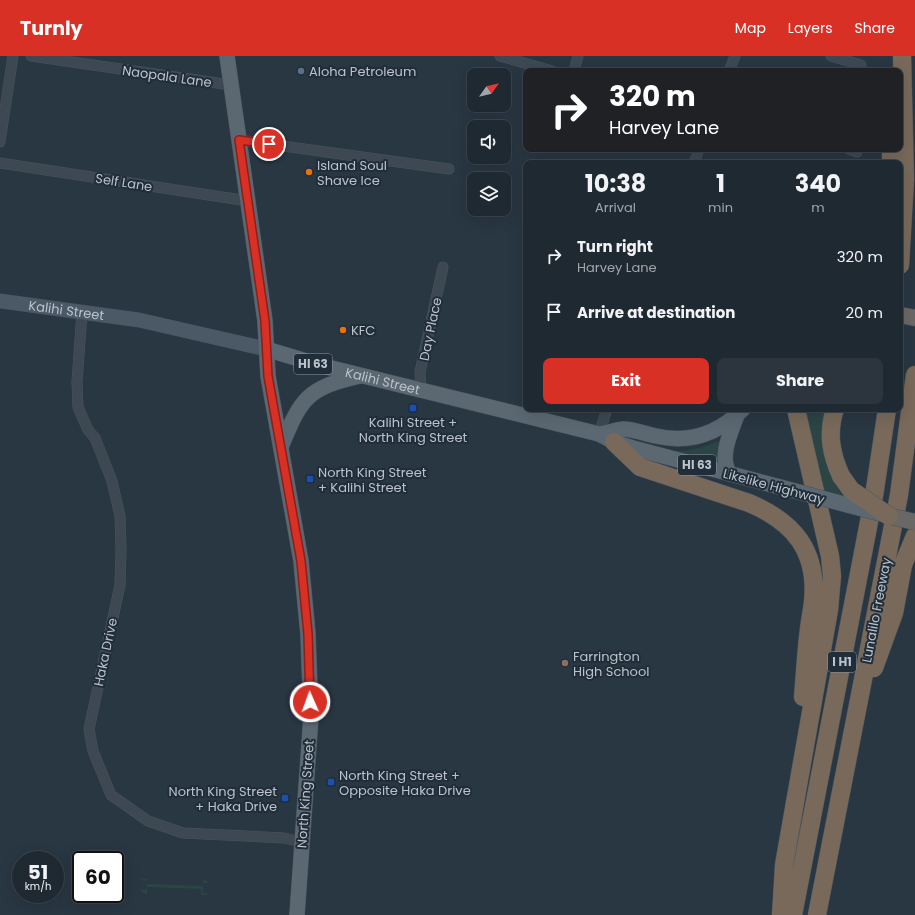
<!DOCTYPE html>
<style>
:root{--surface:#1f2932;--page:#2c353e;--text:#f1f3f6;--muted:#a1a6ac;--line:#3c454d;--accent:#d93025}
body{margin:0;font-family:Poppins,sans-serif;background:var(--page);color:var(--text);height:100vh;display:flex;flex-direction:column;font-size:15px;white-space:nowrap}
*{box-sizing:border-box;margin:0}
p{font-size:13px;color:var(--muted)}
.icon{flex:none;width:22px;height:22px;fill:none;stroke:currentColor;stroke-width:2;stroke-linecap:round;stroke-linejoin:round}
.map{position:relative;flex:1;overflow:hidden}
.drawer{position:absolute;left:523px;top:104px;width:380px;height:252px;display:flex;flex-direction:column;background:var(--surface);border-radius:8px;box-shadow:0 4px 16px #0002,0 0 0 1px var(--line)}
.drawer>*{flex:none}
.banner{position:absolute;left:523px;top:12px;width:380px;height:84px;border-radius:8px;box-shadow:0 4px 16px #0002,0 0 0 1px var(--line);background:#202124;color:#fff;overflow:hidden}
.needle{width:26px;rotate:56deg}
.fabs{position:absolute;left:467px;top:12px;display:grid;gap:8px}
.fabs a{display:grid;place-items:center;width:44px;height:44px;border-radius:8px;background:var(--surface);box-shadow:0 4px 16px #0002,0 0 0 1px var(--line);font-size:20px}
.speed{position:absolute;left:12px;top:795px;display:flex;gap:8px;font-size:20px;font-weight:700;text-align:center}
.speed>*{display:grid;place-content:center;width:52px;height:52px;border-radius:50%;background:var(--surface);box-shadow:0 4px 16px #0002,0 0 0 1px var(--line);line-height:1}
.speed small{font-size:10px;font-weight:400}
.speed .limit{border:2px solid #111;border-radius:6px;background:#fff;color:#111}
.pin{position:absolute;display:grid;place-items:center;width:34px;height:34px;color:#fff;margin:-17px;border:2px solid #fff;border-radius:50%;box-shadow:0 1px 4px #0007}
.me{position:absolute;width:44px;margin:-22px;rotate:358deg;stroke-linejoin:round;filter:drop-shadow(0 0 3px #0008)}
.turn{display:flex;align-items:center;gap:14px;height:84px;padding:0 20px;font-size:18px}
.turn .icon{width:52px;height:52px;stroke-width:2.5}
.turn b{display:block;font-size:28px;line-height:34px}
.eta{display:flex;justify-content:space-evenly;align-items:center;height:68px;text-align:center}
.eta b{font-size:24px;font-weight:700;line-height:28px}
.action{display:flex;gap:8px;margin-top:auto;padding:8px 20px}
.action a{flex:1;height:46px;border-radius:8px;background:var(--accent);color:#fff;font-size:16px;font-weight:700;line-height:46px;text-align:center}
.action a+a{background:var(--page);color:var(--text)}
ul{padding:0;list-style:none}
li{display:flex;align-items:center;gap:12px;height:56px;padding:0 20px}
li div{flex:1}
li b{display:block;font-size:15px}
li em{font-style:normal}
header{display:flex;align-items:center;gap:24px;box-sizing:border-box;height:56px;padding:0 20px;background:var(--accent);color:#fff}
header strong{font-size:19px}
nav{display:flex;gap:22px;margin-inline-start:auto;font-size:14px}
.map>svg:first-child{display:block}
.green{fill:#2b4444}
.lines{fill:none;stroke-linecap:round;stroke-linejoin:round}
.minor-casing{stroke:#49545f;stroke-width:11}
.secondary-casing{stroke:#49545f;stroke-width:15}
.primary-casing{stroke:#49545f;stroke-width:16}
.trunk-casing{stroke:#47535d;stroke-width:17}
.motorway-casing{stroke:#47535d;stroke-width:19}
.minor{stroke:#3d4853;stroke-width:10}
.secondary{stroke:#4b5865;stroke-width:14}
.primary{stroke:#5b6872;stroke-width:15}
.trunk{stroke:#6a6866;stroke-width:16}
.motorway{stroke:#78695a;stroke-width:18}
.primary-bridge-casing{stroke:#49545f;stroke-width:16;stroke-linecap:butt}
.trunk-bridge-casing{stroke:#47535d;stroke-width:17;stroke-linecap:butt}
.motorway-bridge-casing{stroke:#47535d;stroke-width:19;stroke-linecap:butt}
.primary-bridge{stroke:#5b6872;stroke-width:15}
.trunk-bridge{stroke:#6a6866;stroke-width:16}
.motorway-bridge{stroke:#78695a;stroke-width:18}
.route-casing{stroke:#8d1f18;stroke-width:10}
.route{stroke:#d93025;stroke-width:7}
.service-dot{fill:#5c6f8a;stroke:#212d38;stroke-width:1.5}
.food-dot{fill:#e8710a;stroke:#212d38;stroke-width:1.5}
.transit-dot{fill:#1a4fb4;stroke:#212d38;stroke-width:1.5}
.education-dot{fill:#8d6e63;stroke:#212d38;stroke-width:1.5}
.labels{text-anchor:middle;stroke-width:4;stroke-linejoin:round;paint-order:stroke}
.shield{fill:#212d38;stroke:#8c96a0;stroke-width:1}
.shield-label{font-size:12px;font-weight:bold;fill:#bac3cc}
.poi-label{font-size:13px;fill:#bac3cc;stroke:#212d38;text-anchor:start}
.street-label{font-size:13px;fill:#bac3cc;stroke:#212d38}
</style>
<header>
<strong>Turnly</strong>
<nav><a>Map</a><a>Layers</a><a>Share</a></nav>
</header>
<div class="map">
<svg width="915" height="859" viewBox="0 0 915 859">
<rect width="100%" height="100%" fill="#293743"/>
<path class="green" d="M 802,353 L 829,353 C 825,393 819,409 845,443 L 822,437 Z
M 722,384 L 719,417 L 673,395 C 691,396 706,390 722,384 Z
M 142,823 L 147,823 L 147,828 L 202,830 L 204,823 L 209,827 L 203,827 L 203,837 L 209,837 L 206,839 L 201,839 L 201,833 L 147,831 L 147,837 L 145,838 L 140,834 L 146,834 L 147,825 L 142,824 Z"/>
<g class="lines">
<defs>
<path id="minor" d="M 31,0 L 231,29
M 500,0 L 552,15
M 831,0 L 861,9
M 574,15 L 578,0
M 729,15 L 735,0
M 239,84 L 449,113
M 0,86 L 13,0
M 849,93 L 857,96
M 0,107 L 248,145
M 694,107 L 699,93
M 82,256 L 77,326 L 78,351 L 88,374 L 95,382 L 112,425 L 120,460 L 121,494 L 120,529 L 89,673 L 93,695 L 111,739 L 148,765 L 183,777 L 284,782 L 302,786
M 421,335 L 420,316 L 443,211
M 599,378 L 607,353"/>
<g id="secondary">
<path id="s1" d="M 0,245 L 139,264 L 266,293"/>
</g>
<g id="primary">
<path d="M 227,0 L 265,265 L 268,320 L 301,505 L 308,578 L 311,660 L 297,859"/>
<path id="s2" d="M 266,293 L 319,309 L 599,378 L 614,386 L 633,392 L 780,431"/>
<path d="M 599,378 C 607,377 615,374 623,373 C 633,373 646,378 656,380 C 690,388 719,377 743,353"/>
<path d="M 281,391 C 301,343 306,332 360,320"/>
<path d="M 730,418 C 718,402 731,376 737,359"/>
</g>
<path id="trunk" d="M 900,259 L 915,262"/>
<path id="motorway" d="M 891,107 L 891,93
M 900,209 L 905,123 L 902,0
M 835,353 C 827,377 831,398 841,420
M 614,386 L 640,411 L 749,447 C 794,466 818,495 813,546 C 812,555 810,564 809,573 C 806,596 805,618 803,641
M 874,612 L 894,557 L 903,509 L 915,480
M 781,859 L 784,809 L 829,554 L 832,520 L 830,500 L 796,353
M 793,859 L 874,440 L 887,353
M 817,859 L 899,439 L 915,319"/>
</defs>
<use href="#minor" class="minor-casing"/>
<use href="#secondary" class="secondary-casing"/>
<use href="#primary" class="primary-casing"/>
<use href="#trunk" class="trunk-casing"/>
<use href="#motorway" class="motorway-casing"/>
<use href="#minor" class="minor"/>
<use href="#secondary" class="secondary"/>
<use href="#primary" class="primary"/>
<use href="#trunk" class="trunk"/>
<use href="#motorway" class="motorway"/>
<defs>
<path id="primary-bridge" d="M 780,431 L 885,459"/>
<path id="trunk-bridge" d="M 889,460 L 915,466"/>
<path id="motorway-bridge" d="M 841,420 L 851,434 L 889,460"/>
</defs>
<use href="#primary-bridge" class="primary-bridge-casing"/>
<use href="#trunk-bridge" class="trunk-bridge-casing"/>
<use href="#motorway-bridge" class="motorway-bridge-casing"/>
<use href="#primary-bridge" class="primary-bridge"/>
<use href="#trunk-bridge" class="trunk-bridge"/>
<use href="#motorway-bridge" class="motorway-bridge"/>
</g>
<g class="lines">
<defs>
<path id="route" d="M 269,88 L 239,84 L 265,265 L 268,320 L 301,505 L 308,578 L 310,646"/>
</defs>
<use href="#route" class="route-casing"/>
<use href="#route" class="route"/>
</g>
<circle class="service-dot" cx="301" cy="15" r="4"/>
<g class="food-dot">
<circle cx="309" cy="116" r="4"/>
<circle cx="343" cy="274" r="4"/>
</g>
<g class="transit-dot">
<rect x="409" y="348" width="8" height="8" rx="2"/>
<rect x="306" y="419" width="8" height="8" rx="2"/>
<rect x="327" y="722" width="8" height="8" rx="2"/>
<rect x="281" y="738" width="8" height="8" rx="2"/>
</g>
<circle class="education-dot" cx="565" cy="607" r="4"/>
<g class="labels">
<g class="shield">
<rect x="294" y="298" width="38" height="20" rx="3"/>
<rect x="678" y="399" width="38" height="20" rx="3"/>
<rect x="828" y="596" width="28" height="20" rx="3"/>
</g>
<g class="shield-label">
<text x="313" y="312">HI 63</text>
<text x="697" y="413">HI 63</text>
<text x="842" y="610">I H1</text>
</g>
<g class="poi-label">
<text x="309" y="20">Aloha Petroleum</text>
<text x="317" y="114">Island Soul<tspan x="317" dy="15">Shave Ice</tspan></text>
<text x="351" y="279">KFC</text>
<text x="413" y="371" text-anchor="middle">Kalihi Street +<tspan x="413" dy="15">North King Street</tspan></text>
<text x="318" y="421">North King Street<tspan x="318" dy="15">+ Kalihi Street</tspan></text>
<text x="573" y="605">Farrington<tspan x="573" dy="15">High School</tspan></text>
<text x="339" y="724">North King Street +<tspan x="339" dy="15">Opposite Haka Drive</tspan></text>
<text x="277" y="740" text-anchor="end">North King Street<tspan x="277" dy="15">+ Haka Drive</tspan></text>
</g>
<g class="street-label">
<text transform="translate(167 20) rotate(8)" y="5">Naopala Lane</text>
<text transform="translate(124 126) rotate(9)" y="5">Self Lane</text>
<text dy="5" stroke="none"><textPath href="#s1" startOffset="67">Kalihi Street</textPath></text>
<text transform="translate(430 273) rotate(-78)" y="5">Day Place</text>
<text dy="5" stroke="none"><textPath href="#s2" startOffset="121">Kalihi Street</textPath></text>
<text transform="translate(774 430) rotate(15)" y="5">Likelike Highway</text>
<text transform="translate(876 554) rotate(-79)" y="5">Lunalilo Freeway</text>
<text transform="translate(105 596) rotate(-78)" y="5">Haka Drive</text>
<text transform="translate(305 738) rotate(-86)" y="5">North King Street</text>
</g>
</g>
</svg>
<div class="fabs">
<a><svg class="needle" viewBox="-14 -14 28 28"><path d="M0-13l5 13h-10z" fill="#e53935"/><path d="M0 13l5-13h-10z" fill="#a1a6ac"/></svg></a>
<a><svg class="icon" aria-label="sound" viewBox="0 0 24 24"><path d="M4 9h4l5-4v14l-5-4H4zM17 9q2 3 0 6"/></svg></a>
<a><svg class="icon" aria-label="layers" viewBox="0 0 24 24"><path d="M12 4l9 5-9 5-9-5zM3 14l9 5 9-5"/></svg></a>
</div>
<div class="speed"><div>51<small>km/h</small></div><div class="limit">60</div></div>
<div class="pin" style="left:269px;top:88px;background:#d93025"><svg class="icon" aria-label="arrive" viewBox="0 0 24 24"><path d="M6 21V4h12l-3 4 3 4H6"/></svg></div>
<svg class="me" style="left:310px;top:646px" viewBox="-20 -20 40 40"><circle r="17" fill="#d93025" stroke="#fff" stroke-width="3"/><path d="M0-11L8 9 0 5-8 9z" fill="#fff"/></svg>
<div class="banner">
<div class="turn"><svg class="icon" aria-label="right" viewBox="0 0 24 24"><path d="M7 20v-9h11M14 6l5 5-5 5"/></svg><div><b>320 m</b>Harvey Lane</div></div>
</div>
<section class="drawer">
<div class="eta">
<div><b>10:38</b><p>Arrival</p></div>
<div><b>1</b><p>min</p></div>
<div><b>340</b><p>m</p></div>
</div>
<ul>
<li><svg class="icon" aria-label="right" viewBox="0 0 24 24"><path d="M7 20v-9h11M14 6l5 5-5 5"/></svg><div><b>Turn right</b><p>Harvey Lane</p></div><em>320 m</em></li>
<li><svg class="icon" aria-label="arrive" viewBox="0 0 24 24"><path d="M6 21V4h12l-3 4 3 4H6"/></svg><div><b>Arrive at destination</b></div><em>20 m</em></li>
</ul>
<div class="action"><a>Exit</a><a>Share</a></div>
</section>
</div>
